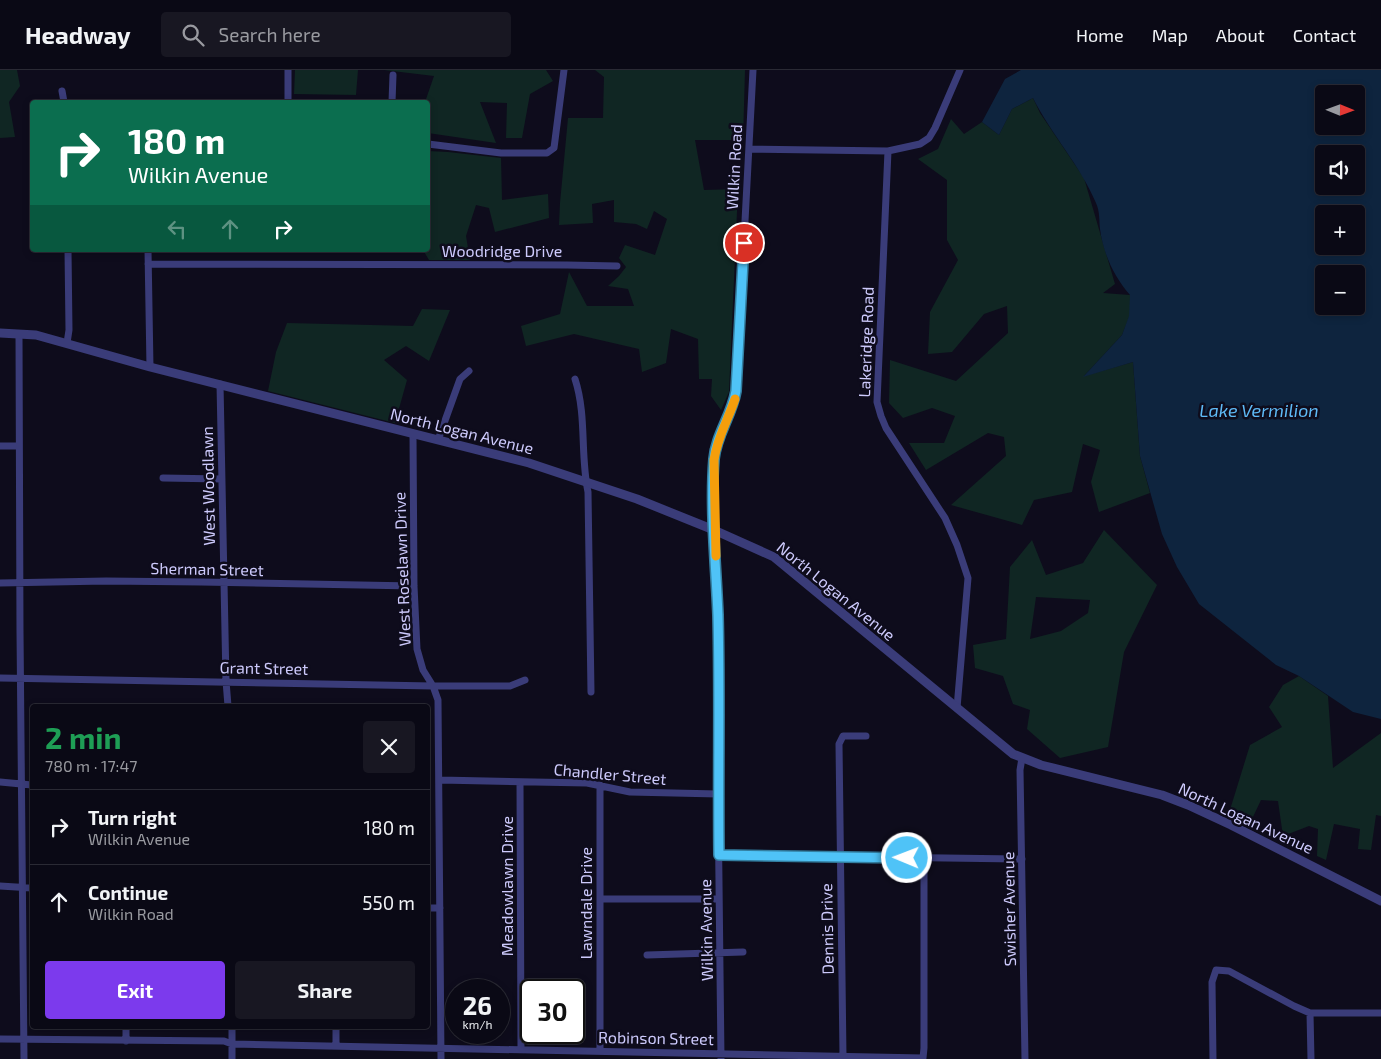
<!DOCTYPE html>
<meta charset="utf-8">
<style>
:root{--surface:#0a0915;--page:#181722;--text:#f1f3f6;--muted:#999aa0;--line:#2a2a34;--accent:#7c3aed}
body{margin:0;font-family:"Exo 2",sans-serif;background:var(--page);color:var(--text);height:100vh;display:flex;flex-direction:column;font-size:19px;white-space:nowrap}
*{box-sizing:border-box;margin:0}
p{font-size:16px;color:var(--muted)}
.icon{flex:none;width:28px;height:28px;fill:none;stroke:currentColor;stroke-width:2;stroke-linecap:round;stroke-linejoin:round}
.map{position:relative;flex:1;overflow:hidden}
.panel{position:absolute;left:30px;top:634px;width:400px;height:325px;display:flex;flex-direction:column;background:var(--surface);border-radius:5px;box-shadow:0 2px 8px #0003,0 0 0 1px var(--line)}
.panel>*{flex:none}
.banner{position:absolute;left:30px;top:30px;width:400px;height:152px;border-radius:5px;box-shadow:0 2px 8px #0003,0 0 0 1px var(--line);background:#0b6e4f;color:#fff;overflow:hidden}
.needle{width:32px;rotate:91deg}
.buttons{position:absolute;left:1315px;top:15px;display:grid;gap:10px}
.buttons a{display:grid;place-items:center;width:50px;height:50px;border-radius:5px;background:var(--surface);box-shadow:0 2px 8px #0003,0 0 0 1px var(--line);font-size:25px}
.speed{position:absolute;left:445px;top:909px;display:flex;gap:10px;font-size:25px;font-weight:700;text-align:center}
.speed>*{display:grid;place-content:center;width:65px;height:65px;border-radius:50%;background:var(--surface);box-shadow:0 2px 8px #0003,0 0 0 1px var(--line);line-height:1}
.speed small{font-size:12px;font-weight:400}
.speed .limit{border:2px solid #111;border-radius:8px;background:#fff;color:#111}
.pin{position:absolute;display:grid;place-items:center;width:42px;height:42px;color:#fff;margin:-21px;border:2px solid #fff;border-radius:50%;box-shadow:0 1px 5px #0007}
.me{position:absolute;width:55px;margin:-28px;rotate:271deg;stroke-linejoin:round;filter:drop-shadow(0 0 4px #0008)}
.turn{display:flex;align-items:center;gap:18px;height:105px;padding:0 15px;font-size:22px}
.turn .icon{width:65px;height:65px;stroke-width:2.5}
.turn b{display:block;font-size:35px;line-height:42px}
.lanes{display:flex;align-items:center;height:48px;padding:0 15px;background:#0003;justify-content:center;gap:25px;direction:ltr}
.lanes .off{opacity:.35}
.round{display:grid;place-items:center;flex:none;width:52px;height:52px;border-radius:5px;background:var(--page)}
.overview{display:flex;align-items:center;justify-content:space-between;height:85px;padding:0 15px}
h1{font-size:30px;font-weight:700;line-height:38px;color:#1e9e55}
.cta{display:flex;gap:10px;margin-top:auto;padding:10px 15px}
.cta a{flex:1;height:58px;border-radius:5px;background:var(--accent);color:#fff;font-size:20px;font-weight:700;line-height:58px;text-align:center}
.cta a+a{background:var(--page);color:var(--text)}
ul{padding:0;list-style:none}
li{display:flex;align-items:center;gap:15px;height:75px;padding:0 15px;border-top:1px solid var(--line)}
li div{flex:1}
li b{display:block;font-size:19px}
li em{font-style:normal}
header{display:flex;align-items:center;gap:30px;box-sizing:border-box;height:70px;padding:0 25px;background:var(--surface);border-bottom:1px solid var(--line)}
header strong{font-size:24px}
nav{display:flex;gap:28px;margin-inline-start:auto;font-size:18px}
.search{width:350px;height:45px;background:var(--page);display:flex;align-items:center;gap:12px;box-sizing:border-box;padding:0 18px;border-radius:5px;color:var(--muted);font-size:19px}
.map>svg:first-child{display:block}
.green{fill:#102623;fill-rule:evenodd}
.water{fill:#0e243e;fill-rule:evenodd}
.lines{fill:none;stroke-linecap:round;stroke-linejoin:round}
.minor{stroke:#3a3c79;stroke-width:7}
.tertiary{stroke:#3a3c79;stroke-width:9}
.route-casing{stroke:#337fa1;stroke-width:12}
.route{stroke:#4fc3f7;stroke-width:9}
.slow{stroke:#f59e0b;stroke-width:9}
.labels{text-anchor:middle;stroke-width:5;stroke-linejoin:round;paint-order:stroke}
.street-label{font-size:16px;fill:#cdcafc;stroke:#0e0c1c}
.water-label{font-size:18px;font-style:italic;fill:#5fbaf6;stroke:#0e0c1c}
</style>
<header>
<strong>Headway</strong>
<div class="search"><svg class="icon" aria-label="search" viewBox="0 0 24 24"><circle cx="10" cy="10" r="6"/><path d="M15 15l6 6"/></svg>Search here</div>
<nav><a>Home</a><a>Map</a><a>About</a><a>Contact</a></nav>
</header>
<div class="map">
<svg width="1381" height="989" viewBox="0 0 1381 989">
<rect width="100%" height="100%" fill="#0e0c1c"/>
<path class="green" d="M 0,0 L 17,0 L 20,16 L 9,32 L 15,67 L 0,68 Z
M 295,0 L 358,0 L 356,25 L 294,24 Z
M 384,0 L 546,0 L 553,11 L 530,24 L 522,68 L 506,68 L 507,33 L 480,32 L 496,73 L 428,63 L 428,32 L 425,32 L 434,6 Z
M 595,0 L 745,0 L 743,70 L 695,70 L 704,120 L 738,119 L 729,322 L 721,340 L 711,326 L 712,309 L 699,309 L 698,269 L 671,259 L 666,293 L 642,302 L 639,279 L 574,264 L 526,276 L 521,256 L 560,244 L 569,202 L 587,236 L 634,236 L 628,219 L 608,216 L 619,206 L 626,197 L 619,188 L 625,175 L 655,185 L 667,149 L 654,141 L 647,159 L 636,154 L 614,152 L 614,130 L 592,134 L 593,153 L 559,155 L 560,133 L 568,48 L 603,48 L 604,7 Z
M 1033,28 L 1040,43 L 1084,108 L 1115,214 L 1103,223 L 1130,225 L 1130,245 L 1122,265 L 1084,306 L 1133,292 L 1140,386 L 1150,423 L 1099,442 L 1091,412 L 1100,380 L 1083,374 L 1072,422 L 1034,430 L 1022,455 L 951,435 L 1006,386 L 1004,367 L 988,363 L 926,400 L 909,373 L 944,373 L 955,346 L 932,338 L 903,348 L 889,333 L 890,290 L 956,311 L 1008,263 L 1007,236 L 984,244 L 952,282 L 928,284 L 930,242 L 958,190 L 947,170 L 947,110 L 918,89 L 938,79 L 951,49 L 964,64 L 982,52 L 999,65 L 1012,39 Z
M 428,81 L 448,82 L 501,88 L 502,130 L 548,124 L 549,148 L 495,162 L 489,138 L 476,135 L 466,166 L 470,190 L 429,190 L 423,180 L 428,180 Z
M 422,239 L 450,240 L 429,291 L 406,276 L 384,290 L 407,310 L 395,353 L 268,321 L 276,282 L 287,253 L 413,256 Z
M 1104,460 L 1157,515 L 1124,582 L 1108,677 L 1060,688 L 1027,659 L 1030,640 L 1013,634 L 1003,606 L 975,598 L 973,575 L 1006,569 L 1010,497 L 1032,470 L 1046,505 L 1083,493 ZM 1036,527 L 1090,530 L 1088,543 L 1061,561 L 1030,569 Z
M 1299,606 L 1328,626 L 1333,698 L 1381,663 L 1381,746 L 1376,745 L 1371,780 L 1358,779 L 1360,759 L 1334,754 L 1326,790 L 1317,786 L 1318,759 L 1309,756 L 1283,766 L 1278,731 L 1261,730 L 1251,751 L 1229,743 L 1250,675 L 1282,657 L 1269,637 L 1283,615 Z"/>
<path class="water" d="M 1021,0 L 1381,0 L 1381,649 L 1353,642 L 1299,606 L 1276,595 L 1199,534 L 1177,497 L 1162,464 L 1140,386 L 1133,292 L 1083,307 L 1122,265 L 1129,246 L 1130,225 C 1114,207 1103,183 1100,159 C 1099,150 1100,142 1096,133 C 1080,95 1051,64 1033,28 L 1012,39 L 999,65 L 982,52 L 1005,9 ZM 1324,24 L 1356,24 L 1356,56 L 1324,56 ZM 1324,84 L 1356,84 L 1356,116 L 1324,116 ZM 1324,144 L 1356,144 L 1356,176 L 1324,176 ZM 1324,204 L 1356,204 L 1356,236 L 1324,236 Z"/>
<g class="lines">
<path class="minor" d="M 62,21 L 64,32
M 288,32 L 288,0
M 392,32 L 393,5
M 428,74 L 501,83 L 547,83 L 554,78 L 564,0
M 749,79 L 888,81 L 920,74 L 929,68 L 935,58 L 960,0
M 888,81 L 877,332 L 881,346 L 886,358 L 945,448 L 957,475 L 968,508 L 957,638
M 148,180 L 150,297
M 148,194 L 567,195 L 617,196
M 19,264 L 20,561 L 24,989
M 67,273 L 69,260 L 68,180
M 575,309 C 587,346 580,384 588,422 L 591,622
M 220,314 L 226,611 L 228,636
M 413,364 L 414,516 L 417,579 L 423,600 L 433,616 L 438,630 L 441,989
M 438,370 L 460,309 L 469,301
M 0,376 L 19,376
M 163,408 L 222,409
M 0,513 L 106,511 L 201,512 L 414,516
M 0,608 L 433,616 L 510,616 L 525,610
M 1022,688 L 1020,700 L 1025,989
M 440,710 L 587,713 L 630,722 L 718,724
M 0,712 L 32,715
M 520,712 L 521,979
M 600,715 L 600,980
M 719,785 L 1022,789
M 0,816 L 32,818
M 600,829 L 719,829
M 428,838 L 440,838
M 647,885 L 743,882
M 1310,943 L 1311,989
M 126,956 L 126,971
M 232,956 L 232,989
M 336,956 L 336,976
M 0,969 L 224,971 L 232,974 L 923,988 L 924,978 L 924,788
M 843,986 L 839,674 L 843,666 L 866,666
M 721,989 L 718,724 L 719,629 L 714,448 L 714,390 L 716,376 L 732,338 L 736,321 L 753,0
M 1213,989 L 1212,912 L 1216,900 L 1229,901 L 1294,936 L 1310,943 L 1381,943"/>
<path class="tertiary" d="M 0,263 L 36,265 L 150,297 L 529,393 L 637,429 L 714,460 L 774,487 L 1013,684 L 1041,695 L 1162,725 L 1188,735 L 1231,755 L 1381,831"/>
</g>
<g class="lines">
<defs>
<path id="route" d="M 744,173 L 736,321 C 732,345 716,365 714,389 C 710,439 716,495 718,545 C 720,625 718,705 719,785 L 907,788"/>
</defs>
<use href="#route" class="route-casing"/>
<use href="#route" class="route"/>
<path class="slow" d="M 716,486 L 714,390 C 717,368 728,350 735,329"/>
</g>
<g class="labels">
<g class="street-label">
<text transform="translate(734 97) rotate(-87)" y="6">Wilkin Road</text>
<text x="502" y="187">Woodridge Drive</text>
<text transform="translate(866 272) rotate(-88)" y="6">Lakeridge Road</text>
<text transform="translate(462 361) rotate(14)" y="6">North Logan Avenue</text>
<text transform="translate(208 416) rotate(-91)" y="6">West Woodlawn</text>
<text transform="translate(207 499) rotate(1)" y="6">Sherman Street</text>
<text transform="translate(402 499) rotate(-92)" y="6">West Roselawn Drive</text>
<text transform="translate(836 521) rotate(39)" y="6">North Logan Avenue</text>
<text transform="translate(264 598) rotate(1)" y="6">Grant Street</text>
<text transform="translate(610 704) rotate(5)" y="6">Chandler Street</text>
<text transform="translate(1246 748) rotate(25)" y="6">North Logan Avenue</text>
<text transform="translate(507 816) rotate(-90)" y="6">Meadowlawn Drive</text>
<text transform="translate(586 833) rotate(-90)" y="6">Lawndale Drive</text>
<text transform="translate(1009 839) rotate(-91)" y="6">Swisher Avenue</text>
<text transform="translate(827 859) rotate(-91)" y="6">Dennis Drive</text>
<text transform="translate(706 860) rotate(-91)" y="6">Wilkin Avenue</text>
<text transform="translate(656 968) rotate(1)" y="6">Robinson Street</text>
</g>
<g class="water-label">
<text x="1259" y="347">Lake Vermilion</text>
</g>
</g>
</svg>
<div class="buttons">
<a><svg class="needle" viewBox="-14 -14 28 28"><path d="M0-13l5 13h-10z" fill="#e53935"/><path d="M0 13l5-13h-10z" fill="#999aa0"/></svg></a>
<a><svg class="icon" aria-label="sound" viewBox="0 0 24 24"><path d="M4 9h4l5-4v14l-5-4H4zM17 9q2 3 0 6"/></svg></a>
<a>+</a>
<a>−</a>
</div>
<div class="speed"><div>26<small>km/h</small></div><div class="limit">30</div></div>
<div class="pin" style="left:744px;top:173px;background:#d93025"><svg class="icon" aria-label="arrive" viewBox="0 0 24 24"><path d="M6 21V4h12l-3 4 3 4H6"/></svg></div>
<svg class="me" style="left:907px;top:788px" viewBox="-20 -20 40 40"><circle r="17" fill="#4fc3f7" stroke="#fff" stroke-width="3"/><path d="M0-11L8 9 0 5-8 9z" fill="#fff"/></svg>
<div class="banner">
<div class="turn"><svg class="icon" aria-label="right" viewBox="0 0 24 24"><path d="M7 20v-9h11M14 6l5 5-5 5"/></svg><div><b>180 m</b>Wilkin Avenue</div></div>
<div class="lanes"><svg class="icon off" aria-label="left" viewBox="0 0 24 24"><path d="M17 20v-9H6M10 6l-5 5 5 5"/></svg><svg class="icon off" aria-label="ahead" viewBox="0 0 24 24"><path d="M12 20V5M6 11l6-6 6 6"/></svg><svg class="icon" aria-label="right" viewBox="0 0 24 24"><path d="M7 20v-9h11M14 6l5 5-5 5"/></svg></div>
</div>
<section class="panel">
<div class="overview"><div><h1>2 min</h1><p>780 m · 17:47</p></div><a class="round"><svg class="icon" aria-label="close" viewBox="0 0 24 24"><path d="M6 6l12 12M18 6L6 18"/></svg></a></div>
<ul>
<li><svg class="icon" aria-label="right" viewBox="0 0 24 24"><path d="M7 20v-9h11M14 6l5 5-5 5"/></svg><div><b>Turn right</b><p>Wilkin Avenue</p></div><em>180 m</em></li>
<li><svg class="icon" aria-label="ahead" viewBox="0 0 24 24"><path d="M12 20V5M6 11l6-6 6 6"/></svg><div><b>Continue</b><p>Wilkin Road</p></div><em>550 m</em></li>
</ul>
<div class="cta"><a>Exit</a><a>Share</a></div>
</section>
</div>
